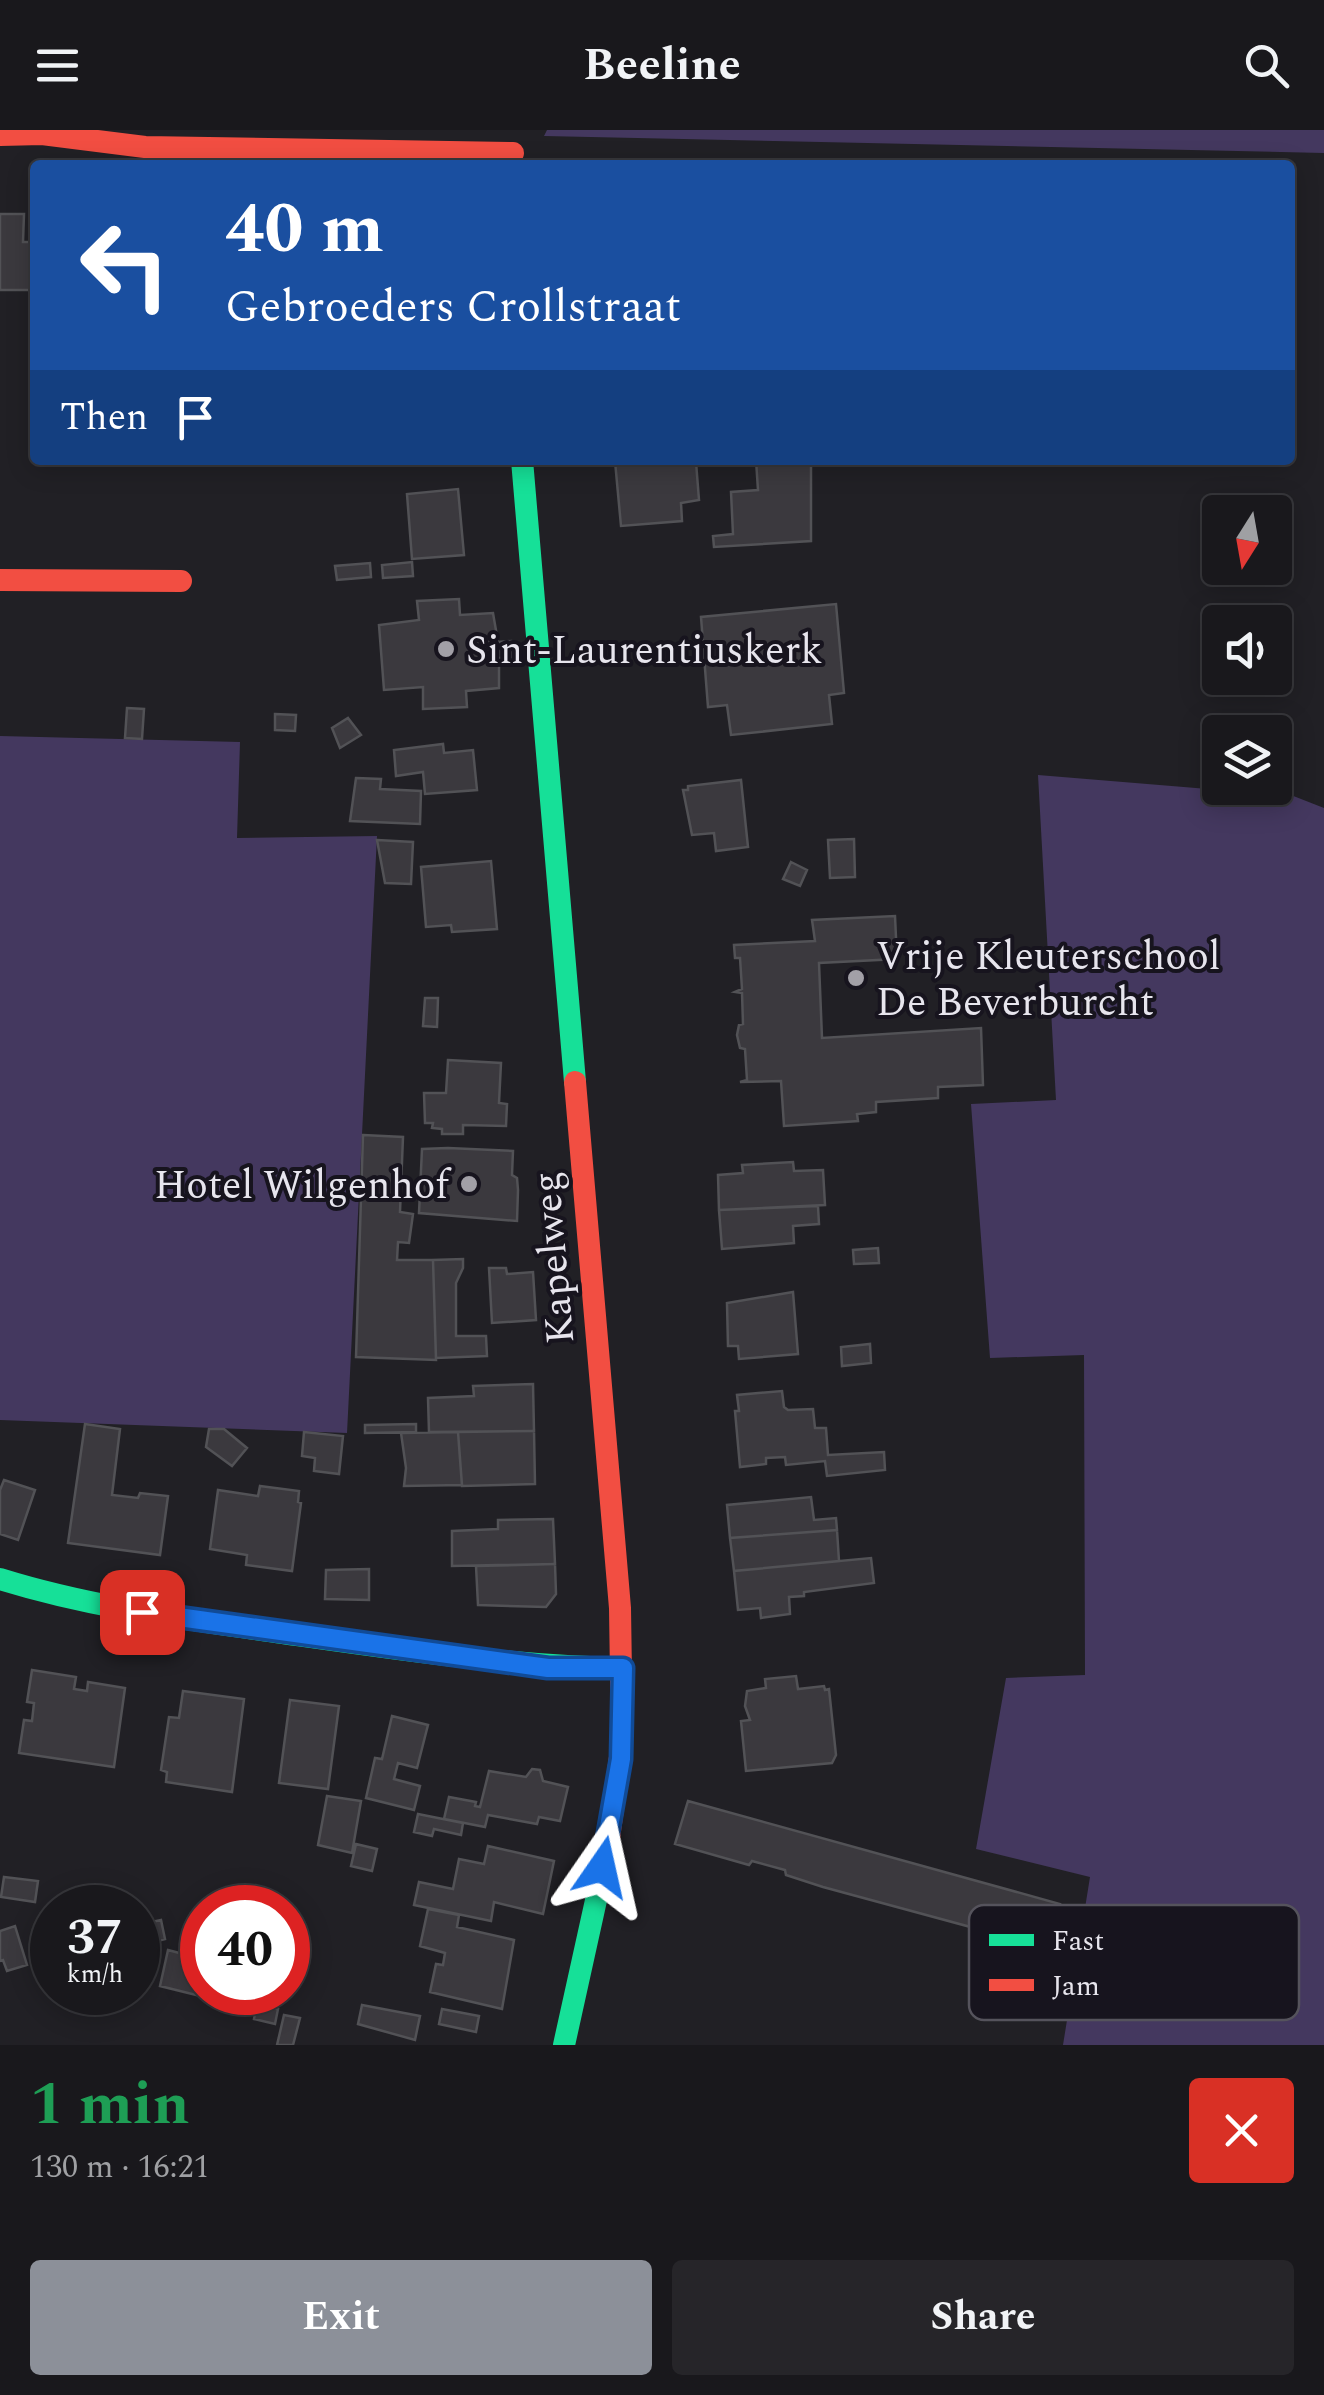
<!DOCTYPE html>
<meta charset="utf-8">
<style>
:root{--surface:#19181c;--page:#262529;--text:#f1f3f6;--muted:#9fa0a3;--line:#37373b;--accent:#8c9099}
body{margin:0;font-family:Spectral,serif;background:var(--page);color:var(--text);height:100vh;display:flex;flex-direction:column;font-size:38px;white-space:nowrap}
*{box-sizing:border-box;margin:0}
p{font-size:32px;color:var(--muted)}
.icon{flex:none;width:55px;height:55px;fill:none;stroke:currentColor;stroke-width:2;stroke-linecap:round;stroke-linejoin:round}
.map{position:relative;height:1915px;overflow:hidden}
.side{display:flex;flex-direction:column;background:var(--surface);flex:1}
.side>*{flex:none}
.top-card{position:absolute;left:30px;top:30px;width:1265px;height:305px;border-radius:10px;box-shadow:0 5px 25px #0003,0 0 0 2px var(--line);background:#1a4fa0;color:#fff;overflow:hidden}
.needle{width:65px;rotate:191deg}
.controls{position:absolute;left:1202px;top:365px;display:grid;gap:20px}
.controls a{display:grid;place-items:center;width:90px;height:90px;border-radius:10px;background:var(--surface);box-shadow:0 5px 25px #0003,0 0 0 2px var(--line);font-size:50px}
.speed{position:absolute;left:30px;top:1755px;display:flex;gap:20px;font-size:50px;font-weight:700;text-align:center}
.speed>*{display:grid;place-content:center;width:130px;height:130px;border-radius:50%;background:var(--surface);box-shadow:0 5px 25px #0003,0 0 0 2px var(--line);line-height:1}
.speed small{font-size:25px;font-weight:400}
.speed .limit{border:15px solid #d22;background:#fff;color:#111}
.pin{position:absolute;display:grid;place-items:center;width:85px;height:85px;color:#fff;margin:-42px;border-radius:20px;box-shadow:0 5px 15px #0006}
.me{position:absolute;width:110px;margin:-55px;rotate:11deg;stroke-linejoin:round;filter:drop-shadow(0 0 8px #0008)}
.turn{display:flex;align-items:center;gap:35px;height:210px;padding:0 30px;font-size:45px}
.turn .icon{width:130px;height:130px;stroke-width:2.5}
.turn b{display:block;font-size:70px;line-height:85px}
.then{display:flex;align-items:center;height:95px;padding:0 30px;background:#0003;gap:20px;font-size:38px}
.round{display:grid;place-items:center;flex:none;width:105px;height:105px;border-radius:10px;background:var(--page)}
.headline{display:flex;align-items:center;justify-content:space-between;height:170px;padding:0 30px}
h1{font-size:60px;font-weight:700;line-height:75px;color:#1e9e55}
.primary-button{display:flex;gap:20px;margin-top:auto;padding:20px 30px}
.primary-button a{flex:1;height:115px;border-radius:10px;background:var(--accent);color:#fff;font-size:40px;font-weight:700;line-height:115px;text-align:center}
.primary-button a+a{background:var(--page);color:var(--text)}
header{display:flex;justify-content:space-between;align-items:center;height:130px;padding:0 30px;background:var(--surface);font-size:45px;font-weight:700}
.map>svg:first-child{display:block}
.green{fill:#44385f}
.building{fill:#3b393e;stroke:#525256;stroke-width:2.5}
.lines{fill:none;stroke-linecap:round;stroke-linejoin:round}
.fast{stroke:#16e098;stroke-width:22}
.jam{stroke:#f24e42;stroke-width:22}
.route-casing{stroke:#114b97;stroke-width:25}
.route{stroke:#1a73e8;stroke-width:18}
.poi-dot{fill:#a2a0a7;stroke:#17141e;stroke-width:4}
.labels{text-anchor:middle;stroke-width:8;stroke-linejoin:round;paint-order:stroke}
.poi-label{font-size:40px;fill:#e7e5ed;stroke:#17141e;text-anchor:start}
.street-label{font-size:40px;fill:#e7e5ed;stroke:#17141e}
.key{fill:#17141e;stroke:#55535c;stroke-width:2.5}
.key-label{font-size:28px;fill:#e7e5ed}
</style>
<header><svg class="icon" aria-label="menu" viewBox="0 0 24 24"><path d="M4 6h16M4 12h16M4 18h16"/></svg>Beeline<svg class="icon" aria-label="search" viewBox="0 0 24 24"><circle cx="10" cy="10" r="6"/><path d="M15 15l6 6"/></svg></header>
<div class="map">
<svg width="1324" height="1915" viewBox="0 0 1324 1915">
<rect width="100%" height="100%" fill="#212025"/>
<path class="green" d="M 547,0 L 1324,0 L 1324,23 L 544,6 Z
M 0,606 L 240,612 L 237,708 L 377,706 L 347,1303 L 0,1290 Z
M 1038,645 L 1208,659 L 1273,658 L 1324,678 L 1324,1915 L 1063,1915 L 1090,1747 L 976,1719 L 1006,1548 L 1085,1545 L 1084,1225 L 990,1228 L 971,974 L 1056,970 Z"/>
<path class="building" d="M 0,84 L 24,84 L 23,112 L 35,112 L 35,160 L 0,160 Z
M 678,330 L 678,333 L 696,332 L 699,370 L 681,373 L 682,391 L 621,396 L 615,331 Z
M 756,330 L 811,330 L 811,411 L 714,417 L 713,406 L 733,404 L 731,362 L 758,360 Z
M 458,359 L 464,425 L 412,429 L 407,364 Z
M 412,432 L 413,446 L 383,448 L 382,435 Z
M 370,433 L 371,447 L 337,450 L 335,436 Z
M 459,469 L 460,485 L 493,483 L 498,512 L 511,511 L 512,527 L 499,528 L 499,558 L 466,561 L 467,577 L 423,579 L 423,557 L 384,560 L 379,495 L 419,490 L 417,471 Z
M 836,474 L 844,563 L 829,565 L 832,594 L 731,605 L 727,575 L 708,577 L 701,487 Z
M 127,578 L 144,579 L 142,609 L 125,608 Z
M 275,584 L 296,585 L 295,601 L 275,600 Z
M 348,588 L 361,605 L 340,618 L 332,598 Z
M 443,614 L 444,623 L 473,620 L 477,660 L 425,664 L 423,642 L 396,646 L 394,620 Z
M 356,648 L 381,649 L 380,659 L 421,661 L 420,694 L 350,691 Z
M 741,650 L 748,717 L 716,721 L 714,703 L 692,705 L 683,660 L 688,660 L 688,656 Z
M 854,709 L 855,747 L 830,748 L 828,710 Z
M 377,710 L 413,712 L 411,754 L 385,753 Z
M 491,731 L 497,799 L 452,802 L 451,795 L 426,797 L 421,737 Z
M 791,732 L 807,740 L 800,756 L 783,749 Z
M 895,786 L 897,829 L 819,833 L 822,908 L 981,898 L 983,955 L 938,957 L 938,968 L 876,972 L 876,982 L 857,984 L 858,991 L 784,996 L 781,951 L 740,952 L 747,950 L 745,919 L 740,918 L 737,905 L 739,895 L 743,894 L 742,863 L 735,862 L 742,859 L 740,828 L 735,828 L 734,815 L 815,811 L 812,790 Z
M 425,868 L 438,868 L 437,897 L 423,896 Z
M 448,930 L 501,933 L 499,973 L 507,974 L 506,996 L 463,995 L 463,1004 L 442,1004 L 442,999 L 432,998 L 433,993 L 425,993 L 424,963 L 446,963 Z
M 363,1005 L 403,1007 L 400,1082 L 413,1084 L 409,1113 L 398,1112 L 397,1130 L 433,1130 L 436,1230 L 356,1227 Z
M 448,1018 L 513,1021 L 512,1045 L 517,1048 L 518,1060 L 517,1091 L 419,1083 L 422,1019 Z
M 793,1032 L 794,1041 L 823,1040 L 825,1075 L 719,1080 L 718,1045 L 743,1043 L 742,1035 Z
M 818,1076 L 819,1094 L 793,1096 L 794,1113 L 722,1119 L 719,1080 Z
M 878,1118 L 879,1133 L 854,1134 L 853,1120 Z
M 463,1129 L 463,1138 L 456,1153 L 456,1206 L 486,1206 L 487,1226 L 436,1228 L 433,1130 Z
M 489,1138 L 506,1138 L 507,1144 L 533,1142 L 536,1190 L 492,1193 Z
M 793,1162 L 798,1224 L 739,1229 L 738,1216 L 728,1216 L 727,1173 Z
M 870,1214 L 871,1233 L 842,1236 L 841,1217 Z
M 533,1254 L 534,1301 L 429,1302 L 428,1268 L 474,1266 L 473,1256 Z
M 782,1261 L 784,1277 L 788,1280 L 813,1279 L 815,1298 L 826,1298 L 828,1325 L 884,1322 L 885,1340 L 827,1346 L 825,1331 L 786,1335 L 785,1327 L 766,1328 L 766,1334 L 740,1337 L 735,1281 L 739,1281 L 737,1265 Z
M 85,1294 L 120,1299 L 112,1365 L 138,1368 L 140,1363 L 168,1366 L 160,1425 L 68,1413 Z
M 416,1294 L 416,1302 L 365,1303 L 365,1295 Z
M 209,1299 L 224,1299 L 247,1318 L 232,1336 L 206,1317 Z
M 534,1301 L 535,1354 L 462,1356 L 458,1302 Z
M 304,1302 L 343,1306 L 339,1344 L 314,1341 L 315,1328 L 302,1326 Z
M 458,1302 L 462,1355 L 404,1356 L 406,1338 L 401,1303 Z
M 4,1350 L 35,1360 L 18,1410 L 0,1404 L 0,1360 Z
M 260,1356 L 299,1361 L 298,1372 L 301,1373 L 292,1441 L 246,1435 L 247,1425 L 210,1419 L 218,1360 L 258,1366 Z
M 811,1367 L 814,1390 L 836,1388 L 837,1400 L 730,1408 L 727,1375 Z
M 553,1389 L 555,1434 L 452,1436 L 452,1401 L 498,1399 L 498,1390 Z
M 837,1400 L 839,1431 L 734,1441 L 730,1408 Z
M 871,1428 L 874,1453 L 804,1462 L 804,1466 L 789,1467 L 790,1484 L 761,1488 L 760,1478 L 738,1480 L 734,1441 Z
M 555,1434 L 556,1464 L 546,1477 L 478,1475 L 476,1436 Z
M 369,1439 L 369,1470 L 325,1469 L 326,1440 Z
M 32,1540 L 76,1547 L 74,1559 L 87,1561 L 88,1552 L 125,1558 L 114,1637 L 19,1623 L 24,1590 L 32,1591 L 34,1573 L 27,1572 Z
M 796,1546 L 798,1559 L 824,1556 L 825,1560 L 829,1559 L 836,1625 L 832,1633 L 746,1641 L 741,1591 L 750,1590 L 745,1576 L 747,1561 L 766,1558 L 765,1549 Z
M 183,1561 L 244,1569 L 232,1662 L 166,1652 L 167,1642 L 161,1640 L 169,1587 L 179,1588 Z
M 290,1570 L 339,1576 L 328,1659 L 279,1653 Z
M 392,1586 L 428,1595 L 417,1638 L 398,1633 L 394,1649 L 420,1656 L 414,1680 L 366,1668 L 375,1628 L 382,1629 Z
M 532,1639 L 540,1640 L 543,1651 L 568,1657 L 560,1691 L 539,1687 L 537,1694 L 488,1685 L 485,1697 L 444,1689 L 449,1667 L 476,1672 L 475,1676 L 480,1677 L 489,1641 L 526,1647 Z
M 327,1666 L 361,1671 L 352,1723 L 318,1715 Z
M 688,1671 L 1060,1774 L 1048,1818 L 823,1757 L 786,1745 L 785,1740 L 752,1731 L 749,1735 L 675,1714 Z
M 418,1684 L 463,1693 L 461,1705 L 434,1699 L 432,1706 L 414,1702 Z
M 356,1714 L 377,1719 L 372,1741 L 351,1736 Z
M 488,1716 L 554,1731 L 543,1784 L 494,1772 L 491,1791 L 414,1775 L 419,1752 L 453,1759 L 459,1729 L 484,1734 Z
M 4,1747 L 38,1751 L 35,1772 L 1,1767 Z
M 428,1779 L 459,1785 L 457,1797 L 514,1810 L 502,1879 L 430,1862 L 436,1834 L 443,1835 L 445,1823 L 420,1816 Z
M 161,1790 L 165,1809 L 146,1814 L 142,1794 Z
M 15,1796 L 27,1835 L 7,1841 L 3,1830 L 0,1831 L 0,1801 Z
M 168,1820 L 202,1829 L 196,1865 L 160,1856 Z
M 257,1874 L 278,1879 L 275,1894 L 254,1889 Z
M 362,1875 L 420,1886 L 415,1910 L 358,1894 Z
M 442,1879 L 479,1886 L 476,1902 L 439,1894 Z
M 284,1885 L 300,1888 L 293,1915 L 277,1915 Z"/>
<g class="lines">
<path class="fast" d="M 522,330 L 575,952
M 0,1449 C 93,1478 187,1489 283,1503 C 396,1519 508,1536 623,1538
M 564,1915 L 608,1716"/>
<path class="jam" d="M 0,5 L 42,4 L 145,17 L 513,23
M 0,450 L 181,451
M 575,952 L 620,1478 L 622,1612 L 608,1716"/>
</g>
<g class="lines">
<defs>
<path id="route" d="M 142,1482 L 548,1538 L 623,1538 L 621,1629 L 602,1737"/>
</defs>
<use href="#route" class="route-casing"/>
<use href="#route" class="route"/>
</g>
<g class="poi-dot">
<circle cx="446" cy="519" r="10"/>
<circle cx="856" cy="848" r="10"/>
<circle cx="469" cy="1054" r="10"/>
</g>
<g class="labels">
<g class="poi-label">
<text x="466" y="533">Sint-Laurentiuskerk</text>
<text x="876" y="839">Vrije Kleuterschool<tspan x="876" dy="46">De Beverburcht</tspan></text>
<text x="449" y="1068" text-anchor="end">Hotel Wilgenhof</text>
</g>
<g class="street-label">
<text transform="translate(552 1128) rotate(-95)" y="14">Kapelweg</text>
</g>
</g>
<rect x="969" y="1775" width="330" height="115" rx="15" class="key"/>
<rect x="989" y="1804" width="45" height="12" fill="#16e098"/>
<rect x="989" y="1849" width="45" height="12" fill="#f24e42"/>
<g class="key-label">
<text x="1052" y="1820">Fast</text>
<text x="1052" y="1865">Jam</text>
</g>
</svg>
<div class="controls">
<a><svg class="needle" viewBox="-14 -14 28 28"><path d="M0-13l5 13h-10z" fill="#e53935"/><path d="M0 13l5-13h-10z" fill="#9fa0a3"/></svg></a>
<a><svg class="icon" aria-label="sound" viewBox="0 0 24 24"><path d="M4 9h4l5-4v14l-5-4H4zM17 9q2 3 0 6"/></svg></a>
<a><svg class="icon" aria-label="layers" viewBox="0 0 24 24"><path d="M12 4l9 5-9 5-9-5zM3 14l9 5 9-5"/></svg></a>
</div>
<div class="speed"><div>37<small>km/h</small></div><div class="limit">40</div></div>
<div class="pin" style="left:142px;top:1482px;background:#d93025"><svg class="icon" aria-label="arrive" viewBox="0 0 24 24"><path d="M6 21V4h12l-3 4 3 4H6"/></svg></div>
<svg class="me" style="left:602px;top:1737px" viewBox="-20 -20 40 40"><path d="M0-17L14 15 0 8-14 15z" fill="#1a73e8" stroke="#fff" stroke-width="4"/></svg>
<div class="top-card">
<div class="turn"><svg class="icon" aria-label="left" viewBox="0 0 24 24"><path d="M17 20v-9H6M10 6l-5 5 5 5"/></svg><div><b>40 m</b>Gebroeders Crollstraat</div></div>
<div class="then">Then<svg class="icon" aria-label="arrive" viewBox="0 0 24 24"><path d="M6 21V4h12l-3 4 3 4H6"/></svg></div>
</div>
</div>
<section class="side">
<div class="headline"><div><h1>1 min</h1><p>130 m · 16:21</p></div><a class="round" style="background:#d93025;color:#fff"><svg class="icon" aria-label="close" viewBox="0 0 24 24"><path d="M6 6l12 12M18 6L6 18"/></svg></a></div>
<div class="primary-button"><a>Exit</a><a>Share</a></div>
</section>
